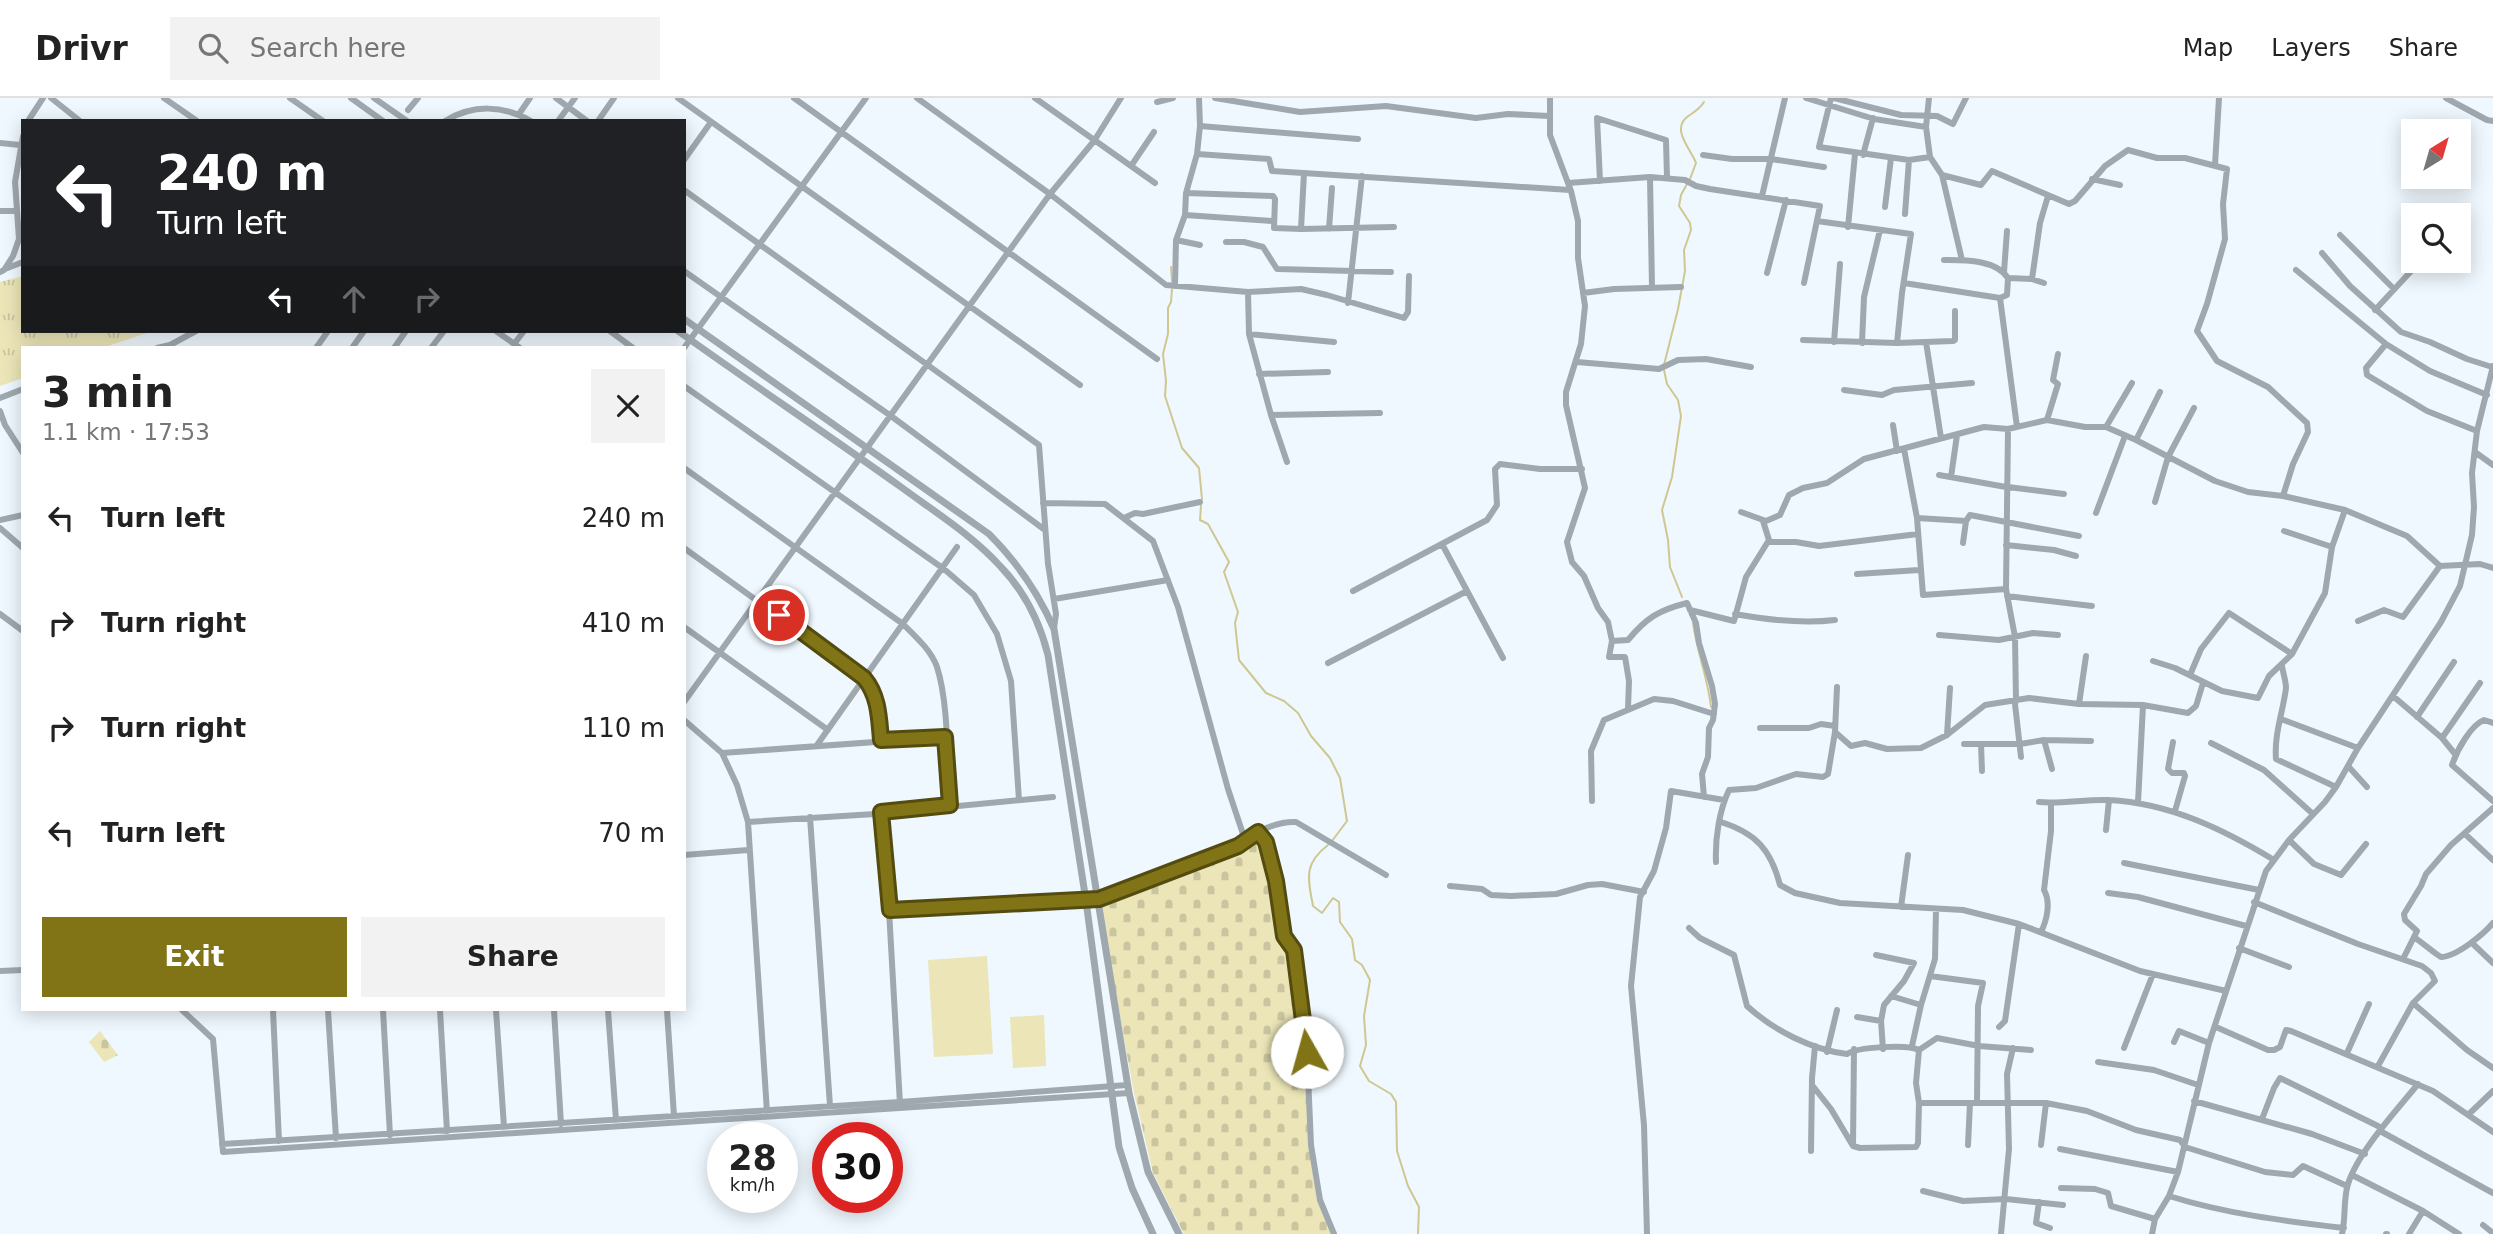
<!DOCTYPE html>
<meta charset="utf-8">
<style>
:root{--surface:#fff;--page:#f2f2f2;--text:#222;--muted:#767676;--line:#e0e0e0;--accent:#817417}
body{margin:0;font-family:"DejaVu Sans",sans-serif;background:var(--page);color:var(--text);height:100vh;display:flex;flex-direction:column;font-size:26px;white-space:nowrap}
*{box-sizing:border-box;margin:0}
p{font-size:23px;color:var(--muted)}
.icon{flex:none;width:38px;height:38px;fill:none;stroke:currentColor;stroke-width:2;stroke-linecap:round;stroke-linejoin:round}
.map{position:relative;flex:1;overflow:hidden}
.side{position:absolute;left:21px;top:248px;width:665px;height:665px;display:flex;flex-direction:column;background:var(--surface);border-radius:0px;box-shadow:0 4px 18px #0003}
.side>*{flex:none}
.hud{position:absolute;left:21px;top:21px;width:665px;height:214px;border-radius:0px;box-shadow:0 4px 18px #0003;background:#202124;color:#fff;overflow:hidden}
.needle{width:46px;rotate:37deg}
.controls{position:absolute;left:2401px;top:21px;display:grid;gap:14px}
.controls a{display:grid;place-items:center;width:70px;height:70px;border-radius:0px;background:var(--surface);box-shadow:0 4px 18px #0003;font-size:35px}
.speed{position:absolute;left:707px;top:1024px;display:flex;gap:14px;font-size:35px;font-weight:700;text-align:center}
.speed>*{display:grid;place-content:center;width:91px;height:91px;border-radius:50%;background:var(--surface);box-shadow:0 4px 18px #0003;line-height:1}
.speed small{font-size:18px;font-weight:400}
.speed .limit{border:10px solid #d22;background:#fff;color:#111}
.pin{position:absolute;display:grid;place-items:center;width:60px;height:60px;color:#fff;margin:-30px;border:4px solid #fff;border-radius:50%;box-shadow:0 2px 7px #0007}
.me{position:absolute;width:77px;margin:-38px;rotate:353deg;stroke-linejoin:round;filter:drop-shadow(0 0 5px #0008)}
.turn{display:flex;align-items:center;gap:24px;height:147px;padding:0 21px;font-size:32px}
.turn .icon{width:91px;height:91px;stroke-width:2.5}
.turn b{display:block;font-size:49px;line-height:60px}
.lanes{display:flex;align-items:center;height:66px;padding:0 21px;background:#0003;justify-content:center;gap:35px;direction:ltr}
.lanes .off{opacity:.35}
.round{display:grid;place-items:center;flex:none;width:74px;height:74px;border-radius:0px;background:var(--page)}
.headline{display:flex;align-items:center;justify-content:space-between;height:119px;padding:0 21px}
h1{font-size:42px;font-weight:700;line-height:52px}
.primary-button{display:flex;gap:14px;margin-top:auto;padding:14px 21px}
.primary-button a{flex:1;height:80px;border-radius:0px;background:var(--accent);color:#fff;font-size:28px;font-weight:700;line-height:80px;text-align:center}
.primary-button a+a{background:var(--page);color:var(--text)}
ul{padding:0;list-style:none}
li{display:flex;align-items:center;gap:21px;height:105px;padding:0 21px}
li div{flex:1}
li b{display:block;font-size:26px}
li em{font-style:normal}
header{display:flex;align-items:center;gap:42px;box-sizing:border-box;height:98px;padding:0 35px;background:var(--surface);border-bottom:2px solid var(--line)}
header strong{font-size:33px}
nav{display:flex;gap:38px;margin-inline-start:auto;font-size:24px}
.search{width:490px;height:63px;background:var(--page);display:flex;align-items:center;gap:18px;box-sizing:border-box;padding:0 24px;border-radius:0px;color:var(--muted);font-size:26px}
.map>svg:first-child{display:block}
.green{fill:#ebe5b8}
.cemetery{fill:url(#cemetery-stones)}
.park{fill:url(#park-tufts)}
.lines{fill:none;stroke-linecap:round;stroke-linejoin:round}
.stream{stroke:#cfc791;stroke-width:2}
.minor{stroke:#9fa8ae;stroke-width:6}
.tertiary{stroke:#9fa8ae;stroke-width:7}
.route-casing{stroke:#544b0f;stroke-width:18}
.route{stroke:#817417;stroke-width:12}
</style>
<header>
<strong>Drivr</strong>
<div class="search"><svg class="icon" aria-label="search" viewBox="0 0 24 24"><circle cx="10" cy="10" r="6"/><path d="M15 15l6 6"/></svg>Search here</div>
<nav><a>Map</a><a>Layers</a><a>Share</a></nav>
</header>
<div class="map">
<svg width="2493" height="1136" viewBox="0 0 2493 1136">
<defs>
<pattern id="cemetery-stones" width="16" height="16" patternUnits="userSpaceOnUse" patternTransform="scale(1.75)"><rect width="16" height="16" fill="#ebe5b8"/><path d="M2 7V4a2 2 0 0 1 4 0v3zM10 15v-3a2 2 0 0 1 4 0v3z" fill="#cac59f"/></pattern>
<pattern id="park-tufts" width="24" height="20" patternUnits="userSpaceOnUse" patternTransform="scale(1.75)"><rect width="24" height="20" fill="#ebe5b8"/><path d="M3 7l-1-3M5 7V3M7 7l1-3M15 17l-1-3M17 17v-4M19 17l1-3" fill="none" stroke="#cac59f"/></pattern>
</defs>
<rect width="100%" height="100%" fill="#eff8fe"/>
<path class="green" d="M 987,858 L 993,956 L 934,959 L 928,862 Z
M 1044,917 L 1046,968 L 1013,970 L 1010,919 Z"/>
<path class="cemetery" d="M 1258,734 L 1266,744 L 1284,838 L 1294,852 L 1307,954 L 1307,1001 L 1320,1102 L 1334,1136 L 1184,1136 L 1153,1075 L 1133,990 L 1099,801 L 1238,748 Z
M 100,933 L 118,957 L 104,964 L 89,944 Z"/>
<path class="park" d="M 23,178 L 23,233 L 153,233 L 102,250 L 23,250 L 23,280 L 0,288 L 0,184 Z"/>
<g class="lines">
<path class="stream" d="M 1690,81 L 1696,65 C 1691,51 1671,32 1687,19 C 1694,14 1700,11 1704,4
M 1171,169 L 1172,183
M 1172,191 L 1171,204 L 1168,210 L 1168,236 L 1163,256 L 1166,283 L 1165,298 L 1182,350 L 1199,370 L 1202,401
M 1664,267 L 1678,211 L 1685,173 L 1684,152 L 1691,132 L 1690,125 L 1679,108 L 1681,97 L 1687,86
M 1664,272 L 1667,286 L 1678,302 L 1681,318 L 1672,379 L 1662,412 L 1668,442 L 1670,469 L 1682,499
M 1201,407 L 1200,422 L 1208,426 L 1229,464 L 1224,474 L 1238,514 L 1235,525 L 1239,562 L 1266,595 L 1284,603 L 1298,615 L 1311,638 L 1330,660 L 1340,680 L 1347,723 L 1332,743
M 1693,525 C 1697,554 1708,581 1711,609
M 1328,747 C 1303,766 1308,781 1313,808 L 1322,815 L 1333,800 L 1339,804 L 1340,824 L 1352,841 L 1355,862 L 1362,867 L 1370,882 L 1364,918 L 1366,947 L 1360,968 L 1369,983 L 1391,996 L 1396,1004 L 1397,1053 L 1408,1088 L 1419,1109 L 1418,1136"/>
<path class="minor" d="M 51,0 L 80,23
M 164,0 L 197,23
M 290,0 L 323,23
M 351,0 L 383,23
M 374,0 L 407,23
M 556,0 L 587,23
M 678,0 L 1080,287
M 794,0 L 1157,261
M 917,0 L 1050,96 L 1166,187 L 1248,194 L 1301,191 L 1327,197 L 1404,220 L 1408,214 L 1409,178
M 1035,0 L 1155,85
M 1215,0 L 1300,14 L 1386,8 L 1476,20 L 1508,16 L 1549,18
M 1550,0 L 1550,37 L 1571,93 L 1578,123 L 1578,160 L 1585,208 L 1581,246 L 1566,294 L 1566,307 L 1585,390 L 1567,444 L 1572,464 L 1584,478 L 1598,510 L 1608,524 L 1612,543 L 1609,559 L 1625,559 L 1629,583 L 1628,611
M 1806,0 L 1874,21 L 1926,29
M 1831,0 L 1819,49 L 1909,62 L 1930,59
M 1834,0 L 1901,17 L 1937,18 L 1953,26 L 1966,0
M 1929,0 L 1926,29 L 1930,59 L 1942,77 L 1962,162
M 2446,0 L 2487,22 L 2493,23
M 1157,4 L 1173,0
M 408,12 L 418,0
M 519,16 L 530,0
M 28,23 L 43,0
M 445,23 C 473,6 503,7 531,23
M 558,23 L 575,0
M 598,23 L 614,0
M 1200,28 L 1358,41
M 0,45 L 20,47
M 1197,56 L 1269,61 L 1272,73 L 1570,92
M 1703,57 L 1732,61 L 1771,61 L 1824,69
M 1863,57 L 1873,20
M 684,62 L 711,24
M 2215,67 L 2219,0
M 1131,68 L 1154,34
M 1304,75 L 1301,131 L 1394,129
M 1942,77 L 1981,87 L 1992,73 L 2069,106 L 2075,103 L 2105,68 L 2128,52 L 2157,60 L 2185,60 L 2227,71 L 2223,106 L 2225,141 L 2207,206 L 2197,233 L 2217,263 L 2268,289 L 2307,325 L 2308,334 L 2293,366 L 2283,398
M 1650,79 L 1652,189
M 2092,81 L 2120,87
M 1600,83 L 1597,20 L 1666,42 L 1667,80
M 1568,85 L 1650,79 L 1685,82 L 1696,88 L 1710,91 L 1820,108 L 1804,185
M 684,92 L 1039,347 L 1048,466 L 1056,516 L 1054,530
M 1186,95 L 1273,98 L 1275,101 L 1274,130 L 1301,131
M 1762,98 L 1785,0
M 1885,109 L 1891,60
M 0,113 L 15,113
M 1905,116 L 1909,62
M 1185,117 L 1272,123
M 1817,123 L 1911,136 L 1902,195 L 1897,245
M 1848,129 L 1855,56
M 1329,131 L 1332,90
M 2340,137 L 2394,191
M 1176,142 L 1200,147
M 1226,144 L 1244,144 L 1263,149 L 1277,171 L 1391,174
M 2322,155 L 2350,188 L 2401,234 L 2430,244 L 2467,261 L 2492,269
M 5,171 L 23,164
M 2296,172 L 2386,246 L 2430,273 L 2487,297
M 684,173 L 891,318 L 1045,432
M 0,174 L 4,172 L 13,158 L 19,141 L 15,84 L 23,38
M 2004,174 L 2007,133
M 1767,175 L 1786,102
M 2008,180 L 2032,181 L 2044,185
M 2032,181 L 2040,125 L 2048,98
M 1904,185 L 2000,200 L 2007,197 L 2008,180 C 1995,161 1964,162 1944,162
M 1175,188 L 1176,142 L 1185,117 L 1186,95 L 1197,56 L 1200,28 L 1199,0
M 1248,194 L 1249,236 L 1271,317 L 1287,364
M 1583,195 L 1614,191 L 1681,189
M 2000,200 L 2017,329
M 1348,205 L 1362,78
M 2375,212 L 2414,170
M 496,233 L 520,250
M 610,233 L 633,250
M 1249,236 L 1334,244
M 1803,242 L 1897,245 L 1953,243 L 1955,242 L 1955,213
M 1834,244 L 1840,166
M 1926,244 L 1941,340
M 1862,245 L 1864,199 L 1880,132
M 514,246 L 524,233
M 2386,246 L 2366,270 L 2367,277 L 2427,313 L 2477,333
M 157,250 L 170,247 L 196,233
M 316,250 L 328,233
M 352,250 L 364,233
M 394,250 L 406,233
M 431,250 L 444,233
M 684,250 L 866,0
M 1577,264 L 1659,271 L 1678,262 L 1706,261 L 1751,269
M 1259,276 L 1328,274
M 684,288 L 944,471 L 974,497 L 997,536 L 1011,583 L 1019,702
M 1844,292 L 1882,297 L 1894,292 L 1972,285
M 0,300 L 23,291
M 0,313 L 5,327 L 23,355
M 1271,317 L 1380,315
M 2047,322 L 2058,286 L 2053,282 L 2058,256
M 1893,327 L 1897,353
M 2106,329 L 2132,285
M 2008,331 L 2006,491 L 2015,539 L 2016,602 L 2015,606 L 2021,659
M 2136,342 L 2160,294
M 1904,351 L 1917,420 L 1923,497 L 2006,491
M 2475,354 L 2493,367
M 684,370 L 903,526 C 915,538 931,552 937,569 C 949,606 947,667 950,707
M 1939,377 L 2006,389
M 1951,379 L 1957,337
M 2008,389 L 2064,396
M 2155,404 L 2168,359 L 2194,310
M 1043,405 L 1105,406 L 1153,443 L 1178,509 L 1228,691 L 1245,742
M 1741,414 L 1766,423 L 1780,417 L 1789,397 L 1803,390 L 1827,385 L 1864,361 L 1984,329 L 2008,331 L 2047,322 L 2085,329 L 2106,329 L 2136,342 L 2215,383 L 2248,394 L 2283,398 L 2345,412 L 2407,438 L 2440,468 L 2480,466 L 2493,470
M 2096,415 L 2125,338
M 1124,420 L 1135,415 L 1143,416 L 1200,404
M 1917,420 L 1966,423 L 1970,417 L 2079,438
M 0,422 L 23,417
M 0,430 L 23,450
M 2284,433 L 2332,449
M 1768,444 L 1796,444 L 1819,448 L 1918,436
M 1963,445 L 1966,423
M 1442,446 L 1503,560
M 2006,447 L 2054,452 L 2076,458
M 684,450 L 864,580 C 879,598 879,620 881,642
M 1857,476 L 1919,472
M 1353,493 L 1487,422 L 1497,407 L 1495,371 L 1500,366 L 1540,371 L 1582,371
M 2007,498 L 2092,508
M 1054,501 L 1168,482
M 1690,512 L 1734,523 L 1746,479 L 1769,442 L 1763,423
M 0,516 L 23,533
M 1735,516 C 1768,522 1802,526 1835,522
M 2358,523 L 2384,512 L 2403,519 L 2440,468
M 684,529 L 828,632
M 1939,537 L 1999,542 L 2033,535 L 2058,537
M 1612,543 L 1628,542 C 1646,520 1659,512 1687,505 L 1696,525 L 1699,545 L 1712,588 L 1715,606 L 1713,622 L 1709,630 L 1708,659 L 1702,676 L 1704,699
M 2153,563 L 2175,570 L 2222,593 L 2258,600 L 2269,578 L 2292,556 L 2325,495 L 2332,449 L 2345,412
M 1328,565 L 1467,493
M 2282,568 C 2283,575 2286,583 2286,590 C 2283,614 2274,636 2276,661 L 2336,689
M 2190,577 L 2201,551 L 2229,515 L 2292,556
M 2393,598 L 2442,640 L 2455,656
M 684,604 L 1050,96 L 1094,43 L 1121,0
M 2079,606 L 2086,558
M 2417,619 L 2454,564
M 2281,621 L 2358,650
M 684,622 L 722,655 L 737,687 L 748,724 L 767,1014
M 2493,625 L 2484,622 C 2471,627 2457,652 2452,667 L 2493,703
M 1760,630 L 1809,630 L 1821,626 L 1835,628
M 1835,634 L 1851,648 L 1865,645 L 1887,651 L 1921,650 L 1947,637 L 1985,607 L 2029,600 L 2079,606 L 2143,607 L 2188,615 L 2196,608 L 2203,585
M 1947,637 L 1950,590
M 2442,640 L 2480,585
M 2044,642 L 2052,671
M 2173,644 L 2168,671 L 2172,675 L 2184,675 L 2185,678 L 2175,713
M 2211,645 L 2264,672 L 2313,716
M 1964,646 L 2020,646 L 2044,642 L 2091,643
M 1981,646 L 1982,673
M 817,647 L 957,449
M 722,655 L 945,639
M 2348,668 L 2367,689
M 1592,703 L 1591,653 L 1604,622 L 1654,601 L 1673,603 L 1714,616
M 2039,704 C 2062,706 2086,701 2109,702 C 2169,705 2223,731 2274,762
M 2138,705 L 2143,607
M 881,714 L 889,812 L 900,1006
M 810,719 L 830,1008
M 748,724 L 875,716 L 1053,699
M 1721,724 C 1756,735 1771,752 1780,787 L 1795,795 L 1840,805 L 1963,812 L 2019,826 L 2140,873 L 2226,893
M 2106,732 L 2109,702
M 1258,734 L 1266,744 L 1276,783 L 1284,838 L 1294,852 L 1307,954 L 1311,1047 L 1320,1102 L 1334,1136
M 2465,736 L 2493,762
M 2289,742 L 2314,766 L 2341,777 L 2366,746
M 684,757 L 748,752
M 1716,764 C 1715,741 1719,713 1729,692 L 1756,690 L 1796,676 L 1823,679 L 1828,676 L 1835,634 L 1837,589
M 2124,765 L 2259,792
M 1450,788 L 1482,791 L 1491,797 L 1511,798 L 1556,796 L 1588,787 L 1602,786 L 1644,794
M 2108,795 L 2138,799 L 2246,828
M 2254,804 L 2358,846 L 2422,868 L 2431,875 L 2435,883 L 2413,905 L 2378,968
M 1901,809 L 1908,757
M 889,812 L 1099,801 L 1238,748 C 1252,735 1276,723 1296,724 L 1386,777
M 1689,830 L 1700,840 L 1734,857 L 1747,908 C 1773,932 1812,952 1847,956 C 1857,949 1908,946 1919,952
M 2041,834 C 2047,822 2051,804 2044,792 L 2051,733 L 2051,705
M 2414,839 C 2420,843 2438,858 2441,859 C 2456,859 2484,836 2493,825
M 2472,845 L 2493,865
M 2239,850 L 2289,869
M 1876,857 L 1914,865 L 1904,883 L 1884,907 L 1881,923 L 1883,951
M 2403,861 L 2417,833 L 2405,822 L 2404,816 L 2421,788 L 2426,776 L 2451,747 L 2493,710
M 0,873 L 23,872
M 1930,878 L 1983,885 L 1978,908 L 1977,1004
M 1891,898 L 1921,907
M 2413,905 L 2467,952 L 2493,970
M 182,912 L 213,941 L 223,1054 L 1129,995
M 273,912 L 279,1043
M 328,912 L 336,1040
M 383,912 L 390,1037
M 440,912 L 447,1033
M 496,912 L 504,1029
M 554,912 L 561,1026
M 608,912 L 616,1022
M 667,912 L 674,1018
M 1857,919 L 1881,923
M 1999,929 L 2005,923 L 2019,826
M 2216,929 L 2268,952 L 2274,952 L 2280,949 L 2286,932 L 2291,933 L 2433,993 L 2493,1034
M 2174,944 L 2179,933 L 2209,945
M 1912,948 L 1921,907 L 1935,861 L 1936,811
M 2124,950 L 2153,876
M 1919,952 L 1937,940 L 1979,948 L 2031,952
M 1827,954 L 1837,912
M 2347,955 L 2369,906
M 2098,964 L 2154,972 L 2198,987
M 1812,987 L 1831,1011 L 1853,1048 L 1860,1050 L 1916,1049 L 1918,1045 L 1919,1005 L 1916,985 L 1919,952
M 2194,1003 L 2312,1036 L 2365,1056
M 1919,1005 L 2046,1005 L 2087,1013 L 2136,1032 L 2180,1042 L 2185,1049 L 2265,1074 L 2293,1077 L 2303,1068 L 2347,1088
M 2469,1016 L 2493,993
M 2262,1021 L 2274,990 L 2280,980 L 2382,1030
M 2380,1033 L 2493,1095
M 222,1046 L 900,1004 L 1127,987
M 1853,1047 L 1854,951
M 1968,1047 L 1970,1005
M 2041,1047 L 2046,1005
M 2060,1051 L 2178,1074
M 1811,1053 L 1812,980 L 1815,948
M 2352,1077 L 2423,1113 L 2459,1136
M 2061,1090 L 2095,1091 L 2108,1095 L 2111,1108 L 2155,1121
M 1923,1093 L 1963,1103 L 2006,1101 L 2063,1107
M 2169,1098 C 2226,1116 2285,1123 2344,1130
M 2039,1104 L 2036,1125 L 2050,1130
M 2483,1127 L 2493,1135
M 1647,1136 L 1644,1027 L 1631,888 L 1640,799 L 1654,773 L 1666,730 L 1671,693 L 1724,702
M 2001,1136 L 2009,1051 L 2007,976 L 2013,950
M 2152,1136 L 2155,1121 L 2169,1098 L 2178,1074 L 2209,945 L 2266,773 L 2289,742 L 2325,704 L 2336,689 L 2358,650 L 2441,524 L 2460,488 L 2472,437 L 2474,409 L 2472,375 L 2477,333 L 2493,268
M 2342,1136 C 2346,1120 2343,1102 2348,1086 C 2358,1054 2396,1013 2418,986
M 2386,1136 L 2387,1136
M 2409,1136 L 2423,1113"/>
<path class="tertiary" d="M 684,221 L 989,436 C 1017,464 1038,494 1054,531 L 1129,995 L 1148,1074 L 1179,1136
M 678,233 C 752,286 827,336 901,389 C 935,414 972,437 1001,469 C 1024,493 1040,525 1048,557 L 1086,803 L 1119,1049 L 1132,1090 L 1153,1136"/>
</g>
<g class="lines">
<defs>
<path id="route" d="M 779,517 L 864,580 C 879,598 879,620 881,642 L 945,639 L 950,707 L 881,714 L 890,812 L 1099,801 L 1238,748 L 1258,734 L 1266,744 L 1276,783 L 1284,838 L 1294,852 L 1307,954"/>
</defs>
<use href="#route" class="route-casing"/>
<use href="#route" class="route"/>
</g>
</svg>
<div class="controls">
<a><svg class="needle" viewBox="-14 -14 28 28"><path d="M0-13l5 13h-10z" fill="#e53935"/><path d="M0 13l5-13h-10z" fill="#767676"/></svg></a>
<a><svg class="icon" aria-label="search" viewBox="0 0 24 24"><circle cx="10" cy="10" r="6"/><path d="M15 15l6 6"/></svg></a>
</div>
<div class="speed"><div>28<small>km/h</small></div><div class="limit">30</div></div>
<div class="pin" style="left:779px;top:517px;background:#d93025"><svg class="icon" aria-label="arrive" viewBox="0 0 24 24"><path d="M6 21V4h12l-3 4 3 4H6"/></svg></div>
<svg class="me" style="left:1307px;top:954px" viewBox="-20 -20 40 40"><circle r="19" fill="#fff"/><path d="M0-13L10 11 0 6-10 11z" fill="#817417"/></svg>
<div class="hud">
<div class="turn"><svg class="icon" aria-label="left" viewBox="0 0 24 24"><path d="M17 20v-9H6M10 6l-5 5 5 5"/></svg><div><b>240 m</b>Turn left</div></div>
<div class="lanes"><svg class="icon" aria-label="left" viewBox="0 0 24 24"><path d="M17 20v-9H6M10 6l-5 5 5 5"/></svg><svg class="icon off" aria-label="ahead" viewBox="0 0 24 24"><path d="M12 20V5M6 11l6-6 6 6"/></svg><svg class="icon off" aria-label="right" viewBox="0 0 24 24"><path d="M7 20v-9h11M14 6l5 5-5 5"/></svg></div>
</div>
<section class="side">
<div class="headline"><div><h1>3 min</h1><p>1.1 km · 17:53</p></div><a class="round"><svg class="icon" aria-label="close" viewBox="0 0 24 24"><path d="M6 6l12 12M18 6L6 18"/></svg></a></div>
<ul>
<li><svg class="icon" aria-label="left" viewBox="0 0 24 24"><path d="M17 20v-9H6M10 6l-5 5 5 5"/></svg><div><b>Turn left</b></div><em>240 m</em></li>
<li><svg class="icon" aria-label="right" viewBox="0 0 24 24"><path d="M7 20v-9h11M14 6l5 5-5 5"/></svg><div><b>Turn right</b></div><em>410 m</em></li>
<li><svg class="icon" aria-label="right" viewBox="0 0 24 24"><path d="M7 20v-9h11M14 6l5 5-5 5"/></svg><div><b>Turn right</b></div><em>110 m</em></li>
<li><svg class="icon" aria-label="left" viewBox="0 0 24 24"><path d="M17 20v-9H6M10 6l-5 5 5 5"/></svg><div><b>Turn left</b></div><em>70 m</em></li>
</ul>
<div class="primary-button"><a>Exit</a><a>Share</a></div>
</section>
</div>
